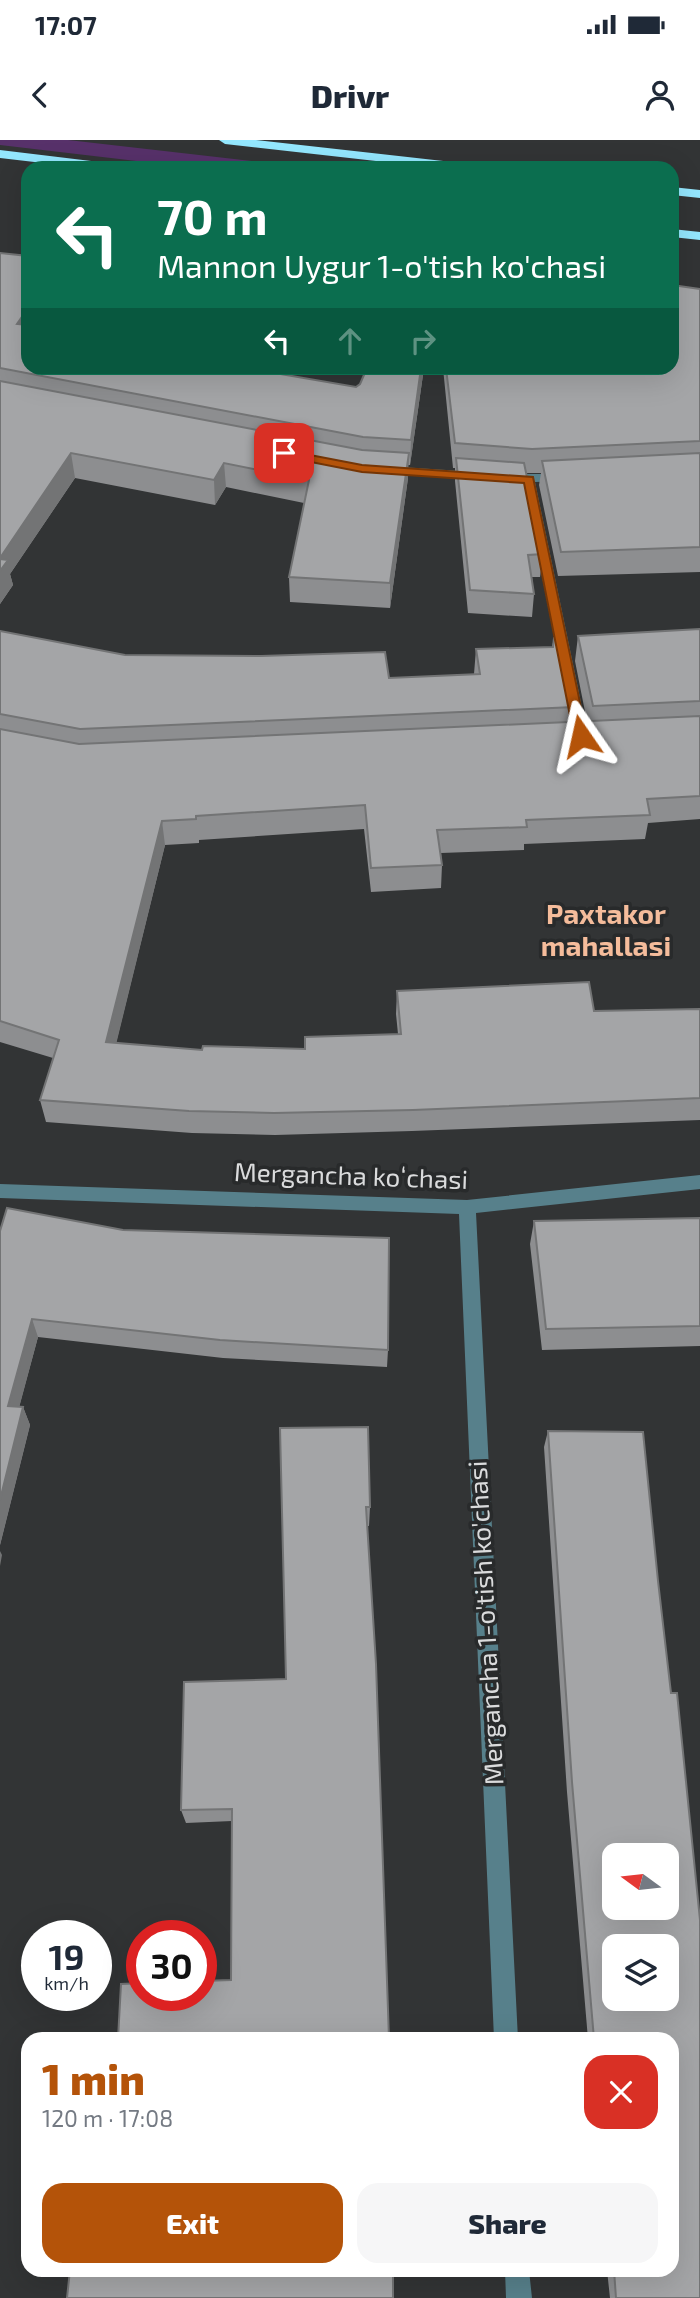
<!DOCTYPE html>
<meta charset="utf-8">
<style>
:root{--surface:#fff;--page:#f6f6f7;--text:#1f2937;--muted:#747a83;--accent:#b45309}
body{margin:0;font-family:"Exo 2",sans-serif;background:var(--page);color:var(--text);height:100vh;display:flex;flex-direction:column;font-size:26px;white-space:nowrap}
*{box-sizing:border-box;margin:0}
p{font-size:23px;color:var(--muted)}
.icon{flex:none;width:38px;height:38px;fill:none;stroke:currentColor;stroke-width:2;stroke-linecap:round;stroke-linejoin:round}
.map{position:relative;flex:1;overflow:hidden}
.details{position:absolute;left:21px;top:1892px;width:658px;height:245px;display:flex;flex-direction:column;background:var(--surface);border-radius:21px;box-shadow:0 7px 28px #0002}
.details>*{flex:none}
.hud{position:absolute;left:21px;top:21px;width:658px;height:214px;border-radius:21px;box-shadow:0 7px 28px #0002;background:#0b6e4f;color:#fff;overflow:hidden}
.needle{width:46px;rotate:285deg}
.fabs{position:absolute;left:602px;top:1703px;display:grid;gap:14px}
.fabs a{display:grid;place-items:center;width:77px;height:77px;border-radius:14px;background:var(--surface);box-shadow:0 7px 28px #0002;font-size:35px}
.speed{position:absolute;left:21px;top:1780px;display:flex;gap:14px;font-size:35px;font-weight:700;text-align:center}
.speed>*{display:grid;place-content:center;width:91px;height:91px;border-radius:50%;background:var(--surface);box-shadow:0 7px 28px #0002;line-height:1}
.speed small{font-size:18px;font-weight:400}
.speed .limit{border:10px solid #d22;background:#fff;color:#111}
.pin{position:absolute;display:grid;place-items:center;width:60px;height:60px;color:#fff;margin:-30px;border-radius:14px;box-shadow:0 4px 10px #0006}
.me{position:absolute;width:77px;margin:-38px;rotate:349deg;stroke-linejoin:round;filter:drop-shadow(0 0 5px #0008)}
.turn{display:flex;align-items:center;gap:24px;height:147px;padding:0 21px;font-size:32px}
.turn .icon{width:91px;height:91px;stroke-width:2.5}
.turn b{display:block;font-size:49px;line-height:60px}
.lanes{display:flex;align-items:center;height:66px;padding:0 21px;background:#0003;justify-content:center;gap:35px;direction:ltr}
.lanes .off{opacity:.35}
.round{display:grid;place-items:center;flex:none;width:74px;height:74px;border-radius:21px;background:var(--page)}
.headline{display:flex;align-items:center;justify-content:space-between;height:119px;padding:0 21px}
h1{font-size:42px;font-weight:800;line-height:52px;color:var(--accent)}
.cta{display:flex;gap:14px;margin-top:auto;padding:14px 21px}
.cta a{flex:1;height:80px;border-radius:21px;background:var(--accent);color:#fff;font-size:28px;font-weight:800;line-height:80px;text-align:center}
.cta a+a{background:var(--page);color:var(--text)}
.status{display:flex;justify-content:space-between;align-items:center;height:49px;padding:0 35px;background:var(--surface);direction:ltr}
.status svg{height:19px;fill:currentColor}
header{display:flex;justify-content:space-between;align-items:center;height:91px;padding:0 21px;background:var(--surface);font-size:32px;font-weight:800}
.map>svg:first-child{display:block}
.green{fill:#57316a}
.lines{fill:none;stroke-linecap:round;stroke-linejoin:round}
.minor{fill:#57808b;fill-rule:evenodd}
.highway{fill:#94e7fe;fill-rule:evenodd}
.wall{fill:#8d8e90;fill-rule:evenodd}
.shaded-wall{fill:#737475}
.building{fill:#a4a5a7;stroke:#737475;stroke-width:2;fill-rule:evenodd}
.route{fill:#b45309;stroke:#753606;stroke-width:2}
.labels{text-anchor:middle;stroke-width:7;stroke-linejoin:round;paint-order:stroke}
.street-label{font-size:26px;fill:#dadbdc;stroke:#282a2b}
.neighbourhood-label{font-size:28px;font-weight:bold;fill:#f5bc9b;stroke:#282a2b}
</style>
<div class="status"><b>17:07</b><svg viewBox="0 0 49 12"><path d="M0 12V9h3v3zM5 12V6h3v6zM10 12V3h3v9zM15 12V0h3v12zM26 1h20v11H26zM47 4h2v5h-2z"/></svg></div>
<header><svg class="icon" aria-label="back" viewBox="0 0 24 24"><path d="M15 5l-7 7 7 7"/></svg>Drivr<svg class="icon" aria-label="person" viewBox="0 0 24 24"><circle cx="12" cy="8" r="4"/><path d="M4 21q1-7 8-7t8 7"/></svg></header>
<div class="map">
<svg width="700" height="2158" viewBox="0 0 700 2158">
<rect width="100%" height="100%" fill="#323435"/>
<path class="green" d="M 0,0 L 68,0 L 314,28 L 196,28 L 0,5 Z"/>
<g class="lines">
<path class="minor" d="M 386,326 L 476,332 L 482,336 L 476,340 L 382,333 L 380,330 Z
M 564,334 L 568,335 L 568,341 L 535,342 L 588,596 L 581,601 L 574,596 L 523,342 L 504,342 L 498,338 L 504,334 Z
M 700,1035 L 700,1049 L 476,1073 L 518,1899 L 494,1899 L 459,1074 L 0,1058 L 0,1044 L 467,1060 Z
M 505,2130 L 529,2130 L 532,2158 L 506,2158 Z"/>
<path class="highway" d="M 219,0 L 256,0 L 470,24 L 476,28 L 438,28 L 225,4 Z
M 0,10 L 116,24 L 122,28 L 86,28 L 0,18 Z
M 672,47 L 700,50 L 700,58 L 672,55 Z
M 672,89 L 700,92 L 700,100 L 672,97 Z"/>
</g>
<path class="wall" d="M 0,113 L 28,228 L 356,247 L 360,244 L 367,228 L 424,228 L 410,325 L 408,325 L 408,338 L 390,468 L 290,462 L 289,437 L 304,363 L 226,347 L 215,365 L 75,338 L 10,434 L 13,445 L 0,464 Z
M 700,149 L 700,432 L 558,436 L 539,345 L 541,333 L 526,333 L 543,414 L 540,437 L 532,437 L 534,454 L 532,477 L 468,473 L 455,341 L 455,328 L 453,328 L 443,228 L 672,228 Z
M 700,489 L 700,679 L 648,683 L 645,699 L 524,704 L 524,710 L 441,713 L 442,725 L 441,748 L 371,752 L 364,689 L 199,700 L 199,703 L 165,705 L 116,903 L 202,910 L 305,909 L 398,894 L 396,874 L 397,851 L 594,871 L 700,869 L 700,980 L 412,991 L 275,995 L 192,993 L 46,982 L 40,960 L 53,918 L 0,902 L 0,491 L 125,515 L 389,538 L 474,534 L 476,509 L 552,507 L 554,498 L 574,567 L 572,582 L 587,582 L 575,521 L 578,496 Z
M 700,1078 L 700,1206 L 542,1210 L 530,1104 L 534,1081 Z
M 0,1091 L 388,1210 L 387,1227 L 223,1218 L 38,1197 L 19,1267 L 23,1267 L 30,1285 L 0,1405 Z
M 280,1288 L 370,1367 L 369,1386 L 367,1386 L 231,1840 L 232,1681 L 186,1683 L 181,1670 L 286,1539 Z
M 548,1291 L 643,1292 L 658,1441 L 671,1553 L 677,1553 L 700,1780 L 700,2158 L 610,2158 L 607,2130 L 672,2130 L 672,1899 L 588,1899 L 567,1652 L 544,1307 ZM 614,1715 L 667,1715 L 667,1768 L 614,1768 ZM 614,1806 L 667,1806 L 667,1858 L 614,1858 Z"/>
<path class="shaded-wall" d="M 28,168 L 28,198 L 17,184 Z
M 421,228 L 424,228 L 410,325 L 411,300 Z
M 71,313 L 75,338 L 10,434 L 13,445 L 0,464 L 0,418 Z
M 409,313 L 408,338 L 390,468 L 390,443 Z
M 224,323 L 226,347 L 215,365 L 214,340 Z
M 162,681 L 165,705 L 111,925 L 106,902 Z
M 32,1179 L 38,1197 L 15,1283 L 8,1266 Z
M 23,1267 L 30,1285 L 0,1405 L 0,1360 Z
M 0,1411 L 2,1415 L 0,1426 Z"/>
<path class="building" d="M 0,113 L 28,116 L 28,168 L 17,184 L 28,185 L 28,228 L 245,228 L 356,247 L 360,244 L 367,228 L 421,228 L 411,300 L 363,297 L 0,228 Z
M 672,145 L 700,149 L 700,301 L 532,309 L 455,303 L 446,228 L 672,228 Z
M 0,241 L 362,310 L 409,313 L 390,443 L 289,437 L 309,340 L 224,323 L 214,340 L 71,313 L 0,418 Z
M 700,313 L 700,407 L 561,412 L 542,321 Z
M 456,318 L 524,323 L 543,414 L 528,415 L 534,454 L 470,450 Z
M 0,419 L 8,420 L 0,431 Z
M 700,489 L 700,561 L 593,566 L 578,496 Z
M 0,491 L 125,515 L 261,516 L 385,512 L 389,538 L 480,534 L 476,509 L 553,507 L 554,498 L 560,497 L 574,567 L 80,589 L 0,574 Z
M 700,576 L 700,656 L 647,659 L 650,675 L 526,680 L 527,687 L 437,690 L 442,725 L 371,728 L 365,665 L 196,676 L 196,679 L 162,681 L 106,902 L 202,910 L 203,906 L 305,909 L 305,897 L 401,894 L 397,851 L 589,842 L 594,871 L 700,869 L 700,958 L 413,970 L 274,973 L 189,971 L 40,960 L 59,900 L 0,881 L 0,589 L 79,604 Z
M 7,1068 L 123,1090 L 389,1098 L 388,1210 L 220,1200 L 32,1179 L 8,1266 L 23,1267 L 0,1360 L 0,1091 Z
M 700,1078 L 700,1186 L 546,1189 L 534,1081 Z
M 368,1287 L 370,1367 L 366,1367 L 376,1524 L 389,1899 L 118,1899 L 121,1844 L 142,1843 L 142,1855 L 201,1855 L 201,1841 L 231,1840 L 232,1669 L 181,1670 L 184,1542 L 286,1539 L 280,1288 Z
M 548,1291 L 643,1292 L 658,1441 L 671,1553 L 677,1553 L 700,1780 L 700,2158 L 616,2158 L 614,2130 L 672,2130 L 672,1899 L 594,1899 L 572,1642 ZM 614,1715 L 667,1715 L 667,1768 L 614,1768 ZM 614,1806 L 667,1806 L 667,1858 L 614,1858 Z
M 70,2130 L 393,2130 L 393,2158 L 67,2158 Z"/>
<path class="route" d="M 284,310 L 362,325 L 533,337 L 587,596 L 585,599 L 581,600 L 574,596 L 524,343 L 362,332 L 280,316 L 280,311 Z"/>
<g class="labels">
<g class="street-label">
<text transform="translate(351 1036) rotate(2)" y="9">Mergancha koʻchasi</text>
<text transform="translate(486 1483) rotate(-93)" y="9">Mergancha 1-o'tish ko'chasi</text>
</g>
<g class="neighbourhood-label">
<text x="606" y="784">Paxtakor<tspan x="606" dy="32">mahallasi</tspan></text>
</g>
</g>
</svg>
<div class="fabs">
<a><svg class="needle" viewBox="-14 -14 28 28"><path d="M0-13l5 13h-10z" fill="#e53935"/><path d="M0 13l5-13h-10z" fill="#747a83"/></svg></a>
<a><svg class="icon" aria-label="layers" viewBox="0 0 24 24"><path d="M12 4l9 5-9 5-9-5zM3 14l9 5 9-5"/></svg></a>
</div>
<div class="speed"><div>19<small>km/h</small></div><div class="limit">30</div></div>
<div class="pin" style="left:284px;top:313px;background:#d93025"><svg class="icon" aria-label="arrive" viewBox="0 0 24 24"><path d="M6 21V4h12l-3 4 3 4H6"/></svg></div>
<svg class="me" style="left:581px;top:596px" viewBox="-20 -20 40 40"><path d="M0-17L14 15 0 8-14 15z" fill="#b45309" stroke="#fff" stroke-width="4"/></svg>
<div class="hud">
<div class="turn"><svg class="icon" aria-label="left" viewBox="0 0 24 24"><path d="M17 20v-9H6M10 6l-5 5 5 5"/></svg><div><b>70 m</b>Mannon Uygur 1-o'tish ko'chasi</div></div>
<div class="lanes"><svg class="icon" aria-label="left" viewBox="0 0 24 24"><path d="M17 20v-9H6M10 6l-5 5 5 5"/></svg><svg class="icon off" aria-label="ahead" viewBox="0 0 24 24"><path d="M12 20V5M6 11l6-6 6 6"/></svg><svg class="icon off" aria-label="right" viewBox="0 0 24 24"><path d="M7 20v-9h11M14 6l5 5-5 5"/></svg></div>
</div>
<section class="details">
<div class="headline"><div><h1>1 min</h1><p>120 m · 17:08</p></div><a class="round" style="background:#d93025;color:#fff"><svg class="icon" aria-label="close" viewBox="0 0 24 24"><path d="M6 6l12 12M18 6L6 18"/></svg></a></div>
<div class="cta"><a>Exit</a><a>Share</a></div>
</section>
</div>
